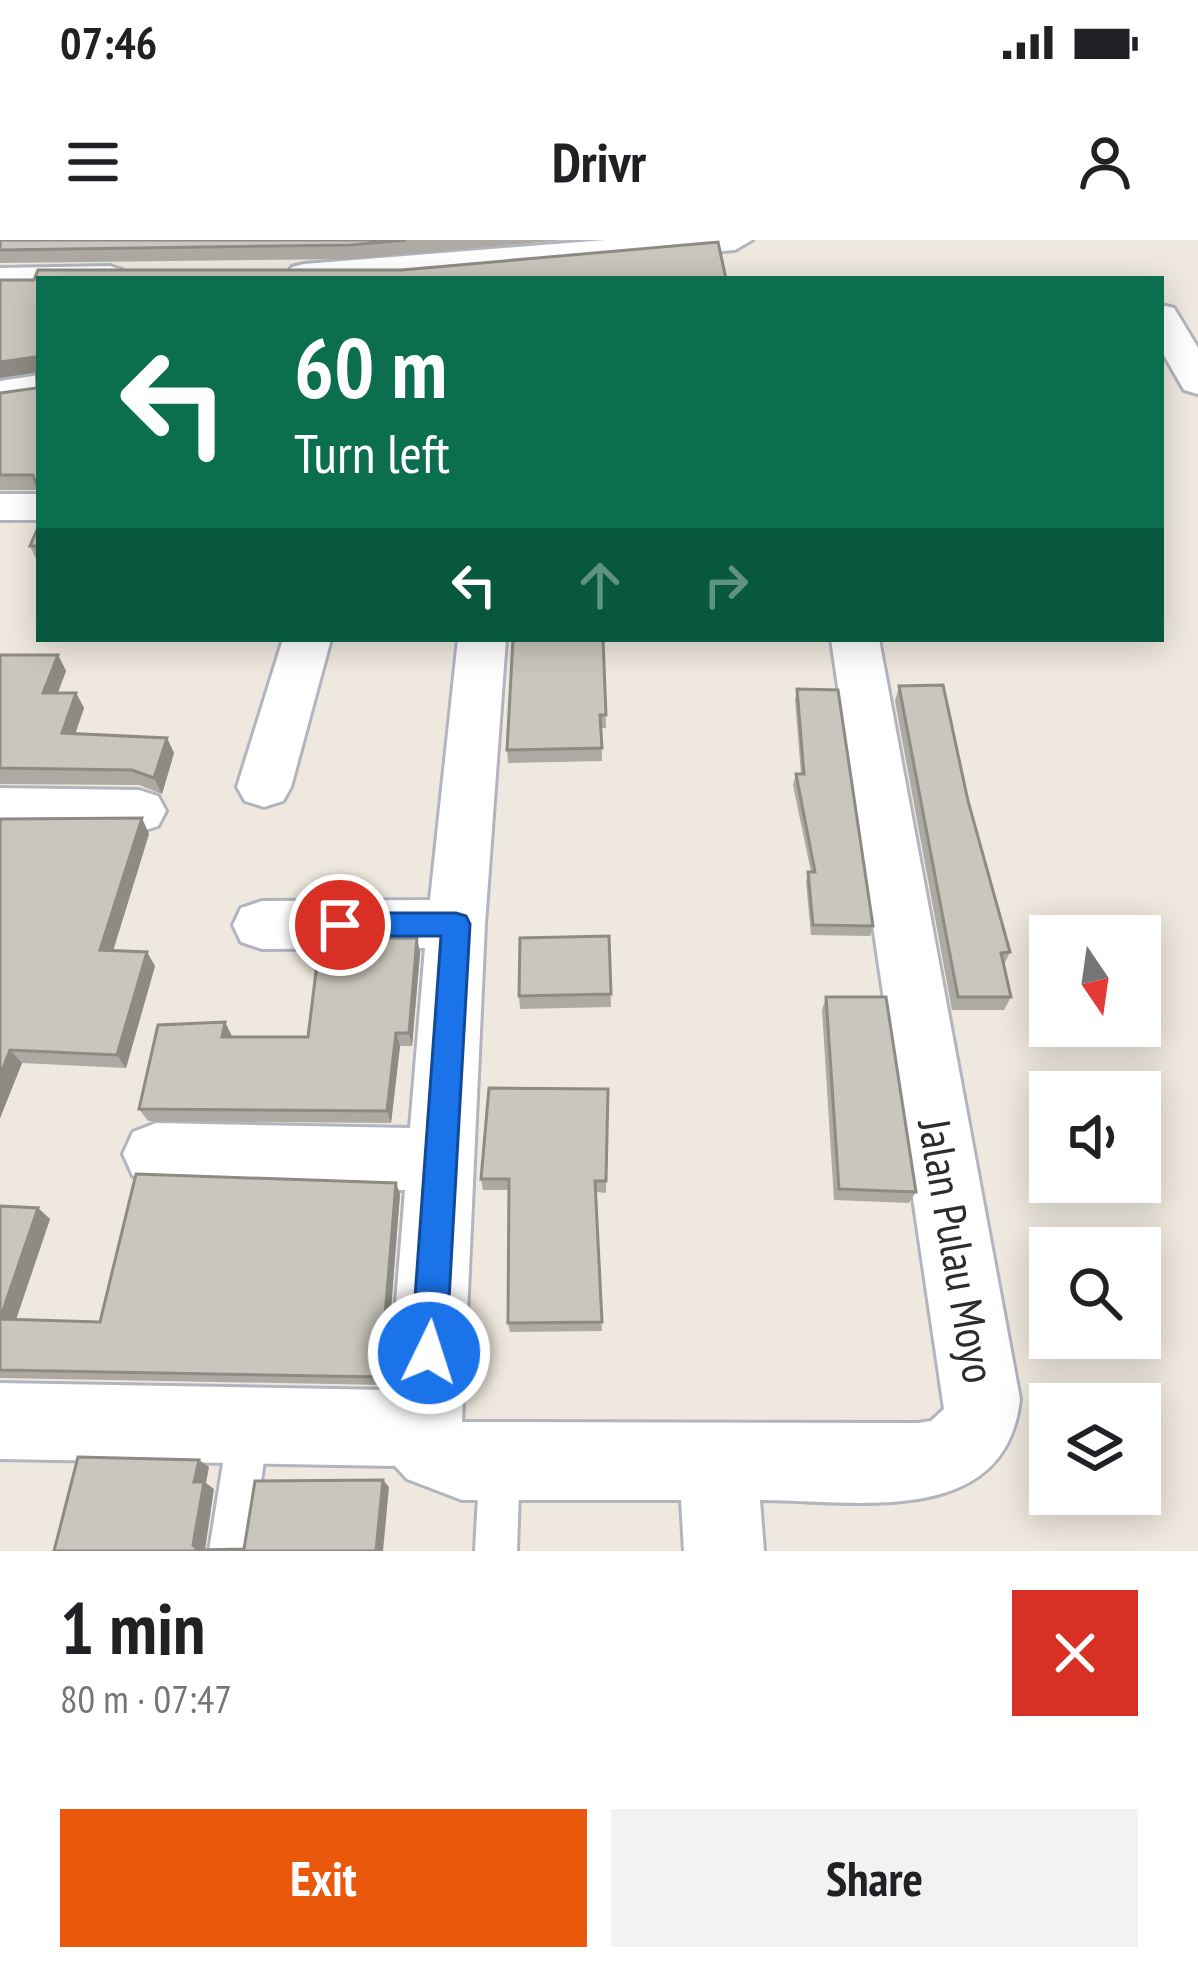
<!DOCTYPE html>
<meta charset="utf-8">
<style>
:root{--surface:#fff;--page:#f2f2f2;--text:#202124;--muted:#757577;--accent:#ea580c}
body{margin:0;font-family:"PT Sans Narrow",sans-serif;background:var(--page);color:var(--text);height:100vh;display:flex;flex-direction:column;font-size:45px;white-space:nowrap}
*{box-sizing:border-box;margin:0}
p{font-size:39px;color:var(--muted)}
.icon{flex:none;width:66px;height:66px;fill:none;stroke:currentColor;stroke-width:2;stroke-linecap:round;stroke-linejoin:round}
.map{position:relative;height:1311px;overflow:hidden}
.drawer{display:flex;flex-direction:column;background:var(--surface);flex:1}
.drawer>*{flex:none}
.banner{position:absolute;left:36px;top:36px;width:1128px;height:366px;border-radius:0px;box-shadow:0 6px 30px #0003;background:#0b6e4f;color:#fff;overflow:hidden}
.needle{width:78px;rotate:167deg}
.buttons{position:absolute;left:1029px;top:675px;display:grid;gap:24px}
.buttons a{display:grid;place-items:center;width:132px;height:132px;border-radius:0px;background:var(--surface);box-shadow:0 6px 30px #0003;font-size:60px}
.pin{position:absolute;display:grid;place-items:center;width:102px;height:102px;color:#fff;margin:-51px;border:6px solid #fff;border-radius:50%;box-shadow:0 3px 12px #0007}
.me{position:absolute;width:132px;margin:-66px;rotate:4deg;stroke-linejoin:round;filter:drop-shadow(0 0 9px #0008)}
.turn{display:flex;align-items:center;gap:42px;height:252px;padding:0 60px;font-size:54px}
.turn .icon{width:156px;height:156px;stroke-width:2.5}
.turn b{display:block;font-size:84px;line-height:102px}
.lanes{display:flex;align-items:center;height:114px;padding:0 60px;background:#0003;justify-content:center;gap:60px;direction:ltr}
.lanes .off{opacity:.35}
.round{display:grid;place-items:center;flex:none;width:126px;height:126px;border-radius:0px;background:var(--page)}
.headline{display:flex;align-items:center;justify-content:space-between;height:204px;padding:0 60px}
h1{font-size:72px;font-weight:700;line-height:90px}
.button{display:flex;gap:24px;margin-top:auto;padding:24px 60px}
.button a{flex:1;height:138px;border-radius:0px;background:var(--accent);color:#fff;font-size:48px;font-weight:700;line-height:138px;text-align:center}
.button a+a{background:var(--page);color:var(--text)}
.status{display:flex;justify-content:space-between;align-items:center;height:84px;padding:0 60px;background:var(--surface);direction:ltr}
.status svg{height:33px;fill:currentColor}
header{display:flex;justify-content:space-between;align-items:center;height:156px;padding:0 60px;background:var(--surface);font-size:54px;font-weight:700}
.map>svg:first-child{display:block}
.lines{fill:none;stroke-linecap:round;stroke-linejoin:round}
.lane-casing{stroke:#b2b4c0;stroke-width:6}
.street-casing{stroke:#b2b4c0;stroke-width:6}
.lane{fill:#fff;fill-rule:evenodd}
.street{fill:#fff;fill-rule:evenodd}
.wall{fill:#adaaa3}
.shaded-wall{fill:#8d8b84}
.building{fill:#c9c6bd;stroke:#8d8b84;stroke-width:3}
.route{fill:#1a73e8;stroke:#114b97;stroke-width:3}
.labels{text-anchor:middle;stroke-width:10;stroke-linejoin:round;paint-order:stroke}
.street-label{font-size:45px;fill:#2c2c2c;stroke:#fff}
</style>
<div class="status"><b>07:46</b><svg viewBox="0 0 49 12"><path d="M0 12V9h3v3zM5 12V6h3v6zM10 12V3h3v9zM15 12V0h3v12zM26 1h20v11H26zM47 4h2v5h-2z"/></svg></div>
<header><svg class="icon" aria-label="menu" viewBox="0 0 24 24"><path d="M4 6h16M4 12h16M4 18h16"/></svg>Drivr<svg class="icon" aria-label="person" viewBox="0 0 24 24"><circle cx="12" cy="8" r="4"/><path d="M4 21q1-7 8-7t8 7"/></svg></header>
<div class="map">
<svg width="1198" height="1311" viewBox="0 0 1198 1311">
<rect width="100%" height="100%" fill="#eee8de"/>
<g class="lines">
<defs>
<path id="lane" d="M 249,1166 L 263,1172 L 269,1186 L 251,1311 L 209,1311 L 229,1186 L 235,1172 Z
M 500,1199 L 514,1205 L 520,1219 L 517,1311 L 475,1311 L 480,1219 L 486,1205 Z"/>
<path id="street" d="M 605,0 L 752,0 L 735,10 L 373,39 L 290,39 L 287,34 L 292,27 L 304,24 Z
M 110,26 L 122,30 L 128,37 L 39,39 L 39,49 L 0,50 L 0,28 Z
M 1161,65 L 1174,68 L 1198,108 L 1198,154 L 1184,150 L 1161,110 Z
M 39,135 L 39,159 L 0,165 L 0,141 Z
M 0,254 L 39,254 L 39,280 L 0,280 Z
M 283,399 L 331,399 L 291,547 L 283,561 L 264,567 L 245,561 L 237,547 Z
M 458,399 L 506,399 L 485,684 L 462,1182 L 918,1183 L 931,1181 L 944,1169 L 831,399 L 879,399 L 1020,1159 C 1006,1290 855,1260 760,1260 L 764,1311 L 684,1311 L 681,1260 L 462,1260 L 407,1239 L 395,1226 L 0,1219 L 0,1143 L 389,1150 L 405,950 L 156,945 L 133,936 L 123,914 L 133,892 L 156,883 L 410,888 L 425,708 L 262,709 L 241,702 L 233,685 L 241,668 L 262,661 L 430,660 Z
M 0,548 L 139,550 L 158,556 L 166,571 L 158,586 L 139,592 L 0,590 Z"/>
</defs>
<use href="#lane" class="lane-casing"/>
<use href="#street" class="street-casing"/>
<use href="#lane" class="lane"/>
<use href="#street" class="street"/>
</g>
<path class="wall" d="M 0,0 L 565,0 L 353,19 L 0,23 Z
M 718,2 L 726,39 L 39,39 L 39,250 L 0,250 L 0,153 L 37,148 L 36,132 L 0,138 L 0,40 L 34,40 L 38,30 L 402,30 Z
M 39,285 L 39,321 L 37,321 L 30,306 Z
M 603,399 L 606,488 L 601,488 L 602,521 L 508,523 L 507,510 Z
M 0,415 L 58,415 L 66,431 L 58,453 L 76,453 L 84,468 L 75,494 L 167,498 L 174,513 L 162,554 L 139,545 L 0,544 Z
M 899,446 L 968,561 L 1010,712 L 1004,725 L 1011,757 L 1004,770 L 952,770 L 895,461 Z
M 797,449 L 873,686 L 870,696 L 811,695 L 806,642 L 808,632 L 811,632 L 793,545 L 796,534 L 801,534 L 795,460 Z
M 0,579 L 149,594 L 113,710 L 155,726 L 126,828 L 22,823 L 0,878 Z
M 609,696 L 611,767 L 520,769 L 519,756 Z
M 417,698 L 420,713 L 412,806 L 400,806 L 391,883 L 148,881 L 139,869 L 225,782 L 232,797 L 308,797 Z
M 826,757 L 916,952 L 909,963 L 834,960 L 822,770 Z
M 608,849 L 606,953 L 596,952 L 602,1091 L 510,1092 L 508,1083 L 509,950 L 483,950 L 481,939 Z
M 400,954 L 385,1145 L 0,1138 L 0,966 L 38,968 L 50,979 L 16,1080 L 100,1082 Z"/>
<path class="shaded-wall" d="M 36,117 L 39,132 L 0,138 L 0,122 Z
M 58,415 L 66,431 L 51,469 L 43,453 Z
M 76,453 L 84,468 L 70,509 L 62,493 Z
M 167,498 L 174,513 L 162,554 L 154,538 Z
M 142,578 L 149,594 L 109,724 L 100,710 Z
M 417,698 L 420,713 L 412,806 L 409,793 Z
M 147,712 L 155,726 L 126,828 L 117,815 Z
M 225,782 L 232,796 L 229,810 L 222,797 Z
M 396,793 L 400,806 L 391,883 L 387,871 Z
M 10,810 L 22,823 L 0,878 L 0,836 Z
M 396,943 L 400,954 L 385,1145 L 380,1137 Z
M 38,968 L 50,979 L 13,1088 L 0,1079 Z
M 199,1220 L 209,1227 L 206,1243 L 214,1249 L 205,1310 L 200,1311 L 193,1305 L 194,1242 Z
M 383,1240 L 389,1247 L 383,1311 L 376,1311 Z"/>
<path class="building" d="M 0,0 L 406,0 L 350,5 L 0,10 Z
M 718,2 L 726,39 L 39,39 L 39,246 L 37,246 L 33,235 L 0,235 L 0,153 L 37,148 L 36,117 L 0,122 L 0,40 L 34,40 L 38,30 L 402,30 Z
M 39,285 L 39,306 L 30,306 Z
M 513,399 L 603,399 L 606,475 L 600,475 L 602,508 L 507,510 Z
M 0,415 L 58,415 L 43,453 L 76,453 L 62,493 L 167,498 L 154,538 L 132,530 L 0,528 Z
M 943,445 L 968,561 L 1010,712 L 1001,713 L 1011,757 L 958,757 L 899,446 Z
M 797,449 L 838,450 L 873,686 L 813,685 L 808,632 L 815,632 L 796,534 L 804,534 Z
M 142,578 L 100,710 L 147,712 L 117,815 L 10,810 L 0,836 L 0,579 Z
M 609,696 L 611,754 L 519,756 L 520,698 Z
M 417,698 L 409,793 L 396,793 L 387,871 L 139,869 L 158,785 L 225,782 L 222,797 L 308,797 L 320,699 Z
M 826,757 L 886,757 L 916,952 L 839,949 Z
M 489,848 L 608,849 L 606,941 L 595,941 L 602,1082 L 508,1083 L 509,939 L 481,939 Z
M 136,934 L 396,943 L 380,1137 L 0,1130 L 0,966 L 38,968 L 0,1079 L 100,1082 Z
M 78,1217 L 199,1220 L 194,1242 L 204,1242 L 193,1305 L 198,1310 L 244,1309 L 255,1241 L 383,1240 L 376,1311 L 54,1311 Z"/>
<path class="route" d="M 340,673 L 456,673 L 466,676 L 470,684 L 446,1113 L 441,1126 L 429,1131 L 416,1126 L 411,1113 L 441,696 L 340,696 L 330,693 L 326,685 L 330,677 Z"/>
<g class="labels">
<g class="street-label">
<text transform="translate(957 1011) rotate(80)" y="16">Jalan Pulau Moyo</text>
</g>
</g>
</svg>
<div class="buttons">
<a><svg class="needle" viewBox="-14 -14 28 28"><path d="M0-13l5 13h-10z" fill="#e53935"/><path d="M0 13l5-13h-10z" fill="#757577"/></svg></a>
<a><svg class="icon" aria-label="sound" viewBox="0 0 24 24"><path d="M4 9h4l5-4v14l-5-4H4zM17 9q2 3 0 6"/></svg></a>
<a><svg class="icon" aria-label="search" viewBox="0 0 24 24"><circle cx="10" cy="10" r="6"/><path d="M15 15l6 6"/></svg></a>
<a><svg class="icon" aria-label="layers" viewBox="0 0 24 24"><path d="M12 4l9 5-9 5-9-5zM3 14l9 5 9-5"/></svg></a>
</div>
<div class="pin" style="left:340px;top:685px;background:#d93025"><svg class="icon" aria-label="arrive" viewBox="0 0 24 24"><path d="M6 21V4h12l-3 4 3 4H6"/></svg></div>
<svg class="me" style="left:429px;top:1113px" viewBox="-20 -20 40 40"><circle r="17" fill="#1a73e8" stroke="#fff" stroke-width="3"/><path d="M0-11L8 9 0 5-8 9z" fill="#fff"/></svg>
<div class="banner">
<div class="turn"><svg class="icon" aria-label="left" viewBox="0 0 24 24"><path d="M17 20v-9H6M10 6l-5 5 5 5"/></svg><div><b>60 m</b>Turn left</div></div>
<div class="lanes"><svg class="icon" aria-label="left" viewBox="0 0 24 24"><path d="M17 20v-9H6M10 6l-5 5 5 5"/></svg><svg class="icon off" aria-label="ahead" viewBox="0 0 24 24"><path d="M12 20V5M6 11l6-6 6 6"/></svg><svg class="icon off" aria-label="right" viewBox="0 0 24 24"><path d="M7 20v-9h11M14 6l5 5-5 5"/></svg></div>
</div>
</div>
<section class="drawer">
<div class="headline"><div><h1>1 min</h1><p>80 m · 07:47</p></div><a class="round" style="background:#d93025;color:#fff"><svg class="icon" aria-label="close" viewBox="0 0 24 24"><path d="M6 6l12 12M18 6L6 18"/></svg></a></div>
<div class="button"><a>Exit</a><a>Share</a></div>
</section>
